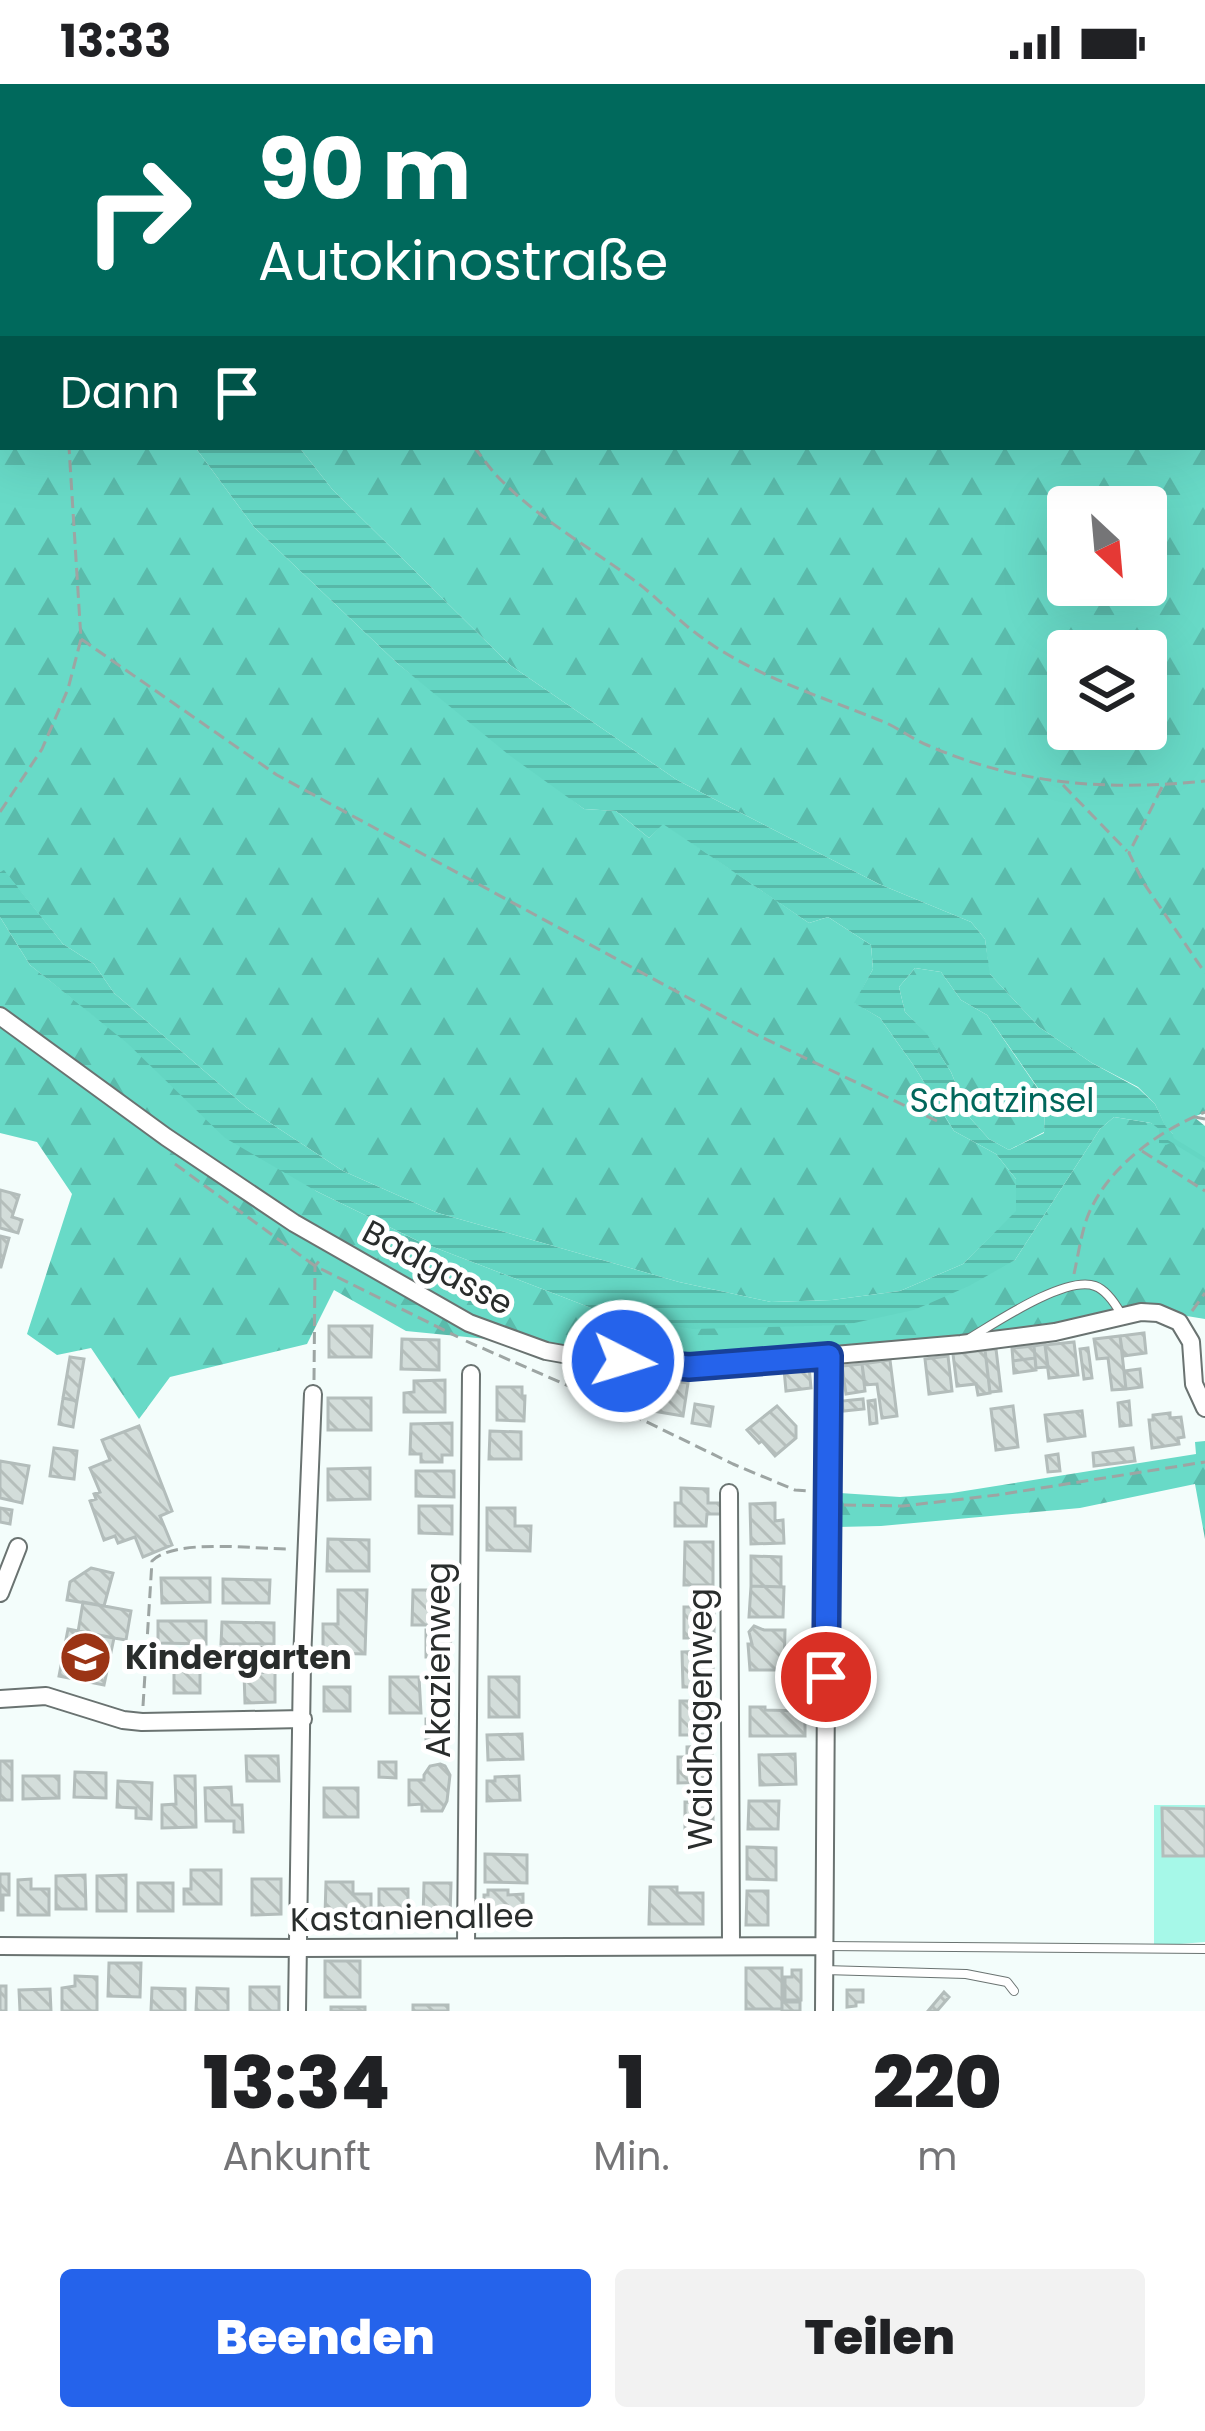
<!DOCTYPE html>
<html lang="de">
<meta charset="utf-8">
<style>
:root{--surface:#fff;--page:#f2f2f2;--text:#202124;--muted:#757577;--accent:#2563eb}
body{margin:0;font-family:Poppins,sans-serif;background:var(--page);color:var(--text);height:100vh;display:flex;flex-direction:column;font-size:45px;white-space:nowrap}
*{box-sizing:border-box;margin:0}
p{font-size:39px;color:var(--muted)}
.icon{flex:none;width:66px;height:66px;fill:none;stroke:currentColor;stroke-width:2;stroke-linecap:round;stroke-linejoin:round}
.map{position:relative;height:1927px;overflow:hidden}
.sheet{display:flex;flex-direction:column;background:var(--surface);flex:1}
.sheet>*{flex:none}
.guide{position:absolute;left:0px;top:0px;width:1206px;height:366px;box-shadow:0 12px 48px #0002;background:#00695c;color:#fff;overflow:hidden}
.needle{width:78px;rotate:154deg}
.fabs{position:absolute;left:1047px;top:402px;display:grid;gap:24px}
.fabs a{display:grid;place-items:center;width:120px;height:120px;border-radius:12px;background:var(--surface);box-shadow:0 12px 48px #0002;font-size:60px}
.pin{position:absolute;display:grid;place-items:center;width:102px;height:102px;color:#fff;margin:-51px;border:6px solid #fff;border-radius:50%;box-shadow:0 3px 12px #0007}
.me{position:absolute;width:132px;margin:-66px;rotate:95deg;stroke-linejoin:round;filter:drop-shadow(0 0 9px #0008)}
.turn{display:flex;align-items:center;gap:42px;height:252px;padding:0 60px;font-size:54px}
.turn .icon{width:156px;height:156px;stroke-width:2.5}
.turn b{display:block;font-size:84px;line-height:102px}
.then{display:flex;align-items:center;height:114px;padding:0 60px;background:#0003;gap:24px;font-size:45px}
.eta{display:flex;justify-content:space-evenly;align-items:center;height:204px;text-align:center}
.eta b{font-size:72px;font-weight:800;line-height:84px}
.primary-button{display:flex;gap:24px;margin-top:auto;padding:24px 60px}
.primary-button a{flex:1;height:138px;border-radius:12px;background:var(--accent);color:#fff;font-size:48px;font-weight:800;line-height:138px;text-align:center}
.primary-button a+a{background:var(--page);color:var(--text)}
.status{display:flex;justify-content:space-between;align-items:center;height:84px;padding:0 60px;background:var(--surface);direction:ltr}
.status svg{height:33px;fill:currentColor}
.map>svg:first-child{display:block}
.forest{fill:url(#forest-firs);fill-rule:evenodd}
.pitch{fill:#a6f8e8}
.water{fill:url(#water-rules);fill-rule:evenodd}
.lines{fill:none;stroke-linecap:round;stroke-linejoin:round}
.stream{stroke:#64d6c3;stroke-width:4.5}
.building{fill:url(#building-back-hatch);stroke:#b3bdbb;stroke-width:3}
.service-casing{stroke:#6a7371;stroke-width:10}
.minor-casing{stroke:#6a7371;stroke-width:20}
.path{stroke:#9da5a3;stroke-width:3;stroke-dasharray:12 6;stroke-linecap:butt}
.service{stroke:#fff;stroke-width:8}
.minor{stroke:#fff;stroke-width:16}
.route-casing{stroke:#184099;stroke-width:30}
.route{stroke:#2563eb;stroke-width:21}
.labels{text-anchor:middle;stroke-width:10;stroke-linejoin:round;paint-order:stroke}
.park-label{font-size:33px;fill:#00675b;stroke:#fff}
.street-label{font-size:33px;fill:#292d2c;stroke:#fff}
.poi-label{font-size:33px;font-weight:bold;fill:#292d2c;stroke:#fff;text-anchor:start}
</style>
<div class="status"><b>13:33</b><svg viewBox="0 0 49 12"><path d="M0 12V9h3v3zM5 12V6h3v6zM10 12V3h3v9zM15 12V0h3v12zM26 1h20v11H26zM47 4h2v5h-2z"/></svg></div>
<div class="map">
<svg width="1205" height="1927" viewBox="0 0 1205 1927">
<defs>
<pattern id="forest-firs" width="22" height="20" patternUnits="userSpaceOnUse" patternTransform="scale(3)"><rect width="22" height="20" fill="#68dac7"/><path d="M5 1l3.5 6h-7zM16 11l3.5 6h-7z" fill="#5abbab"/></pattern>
<pattern id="water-rules" width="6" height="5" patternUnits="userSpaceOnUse" patternTransform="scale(3)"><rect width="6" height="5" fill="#64d6c3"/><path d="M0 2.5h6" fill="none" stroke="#57b8a8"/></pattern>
<pattern id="building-back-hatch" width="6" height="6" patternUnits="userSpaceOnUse" patternTransform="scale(3)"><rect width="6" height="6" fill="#d3ddda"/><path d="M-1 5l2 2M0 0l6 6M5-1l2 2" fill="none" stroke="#b5bebb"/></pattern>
</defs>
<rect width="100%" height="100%" fill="#f3fdfb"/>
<path class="forest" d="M 526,0 L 710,0 L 712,3 L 527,3 Z
M 840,0 L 1205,0 L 1205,1028 L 1194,1033 L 1205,1042 L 1205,1235 L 1132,1223 L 1071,1241 L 944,1256 L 693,1275 L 406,1247 L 334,1206 L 307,1260 L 170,1293 L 139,1335 L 91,1264 L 57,1271 L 27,1250 L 72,1110 L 37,1058 L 0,1049 L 0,833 L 30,881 L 316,1107 L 418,1157 L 612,1232 L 845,1241 L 1015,1176 L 1100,1045 L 1114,1033 L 1151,1039 L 1173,1050 L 1166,1044 L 1155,1020 L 1138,1003 L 1092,979 L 1039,943 L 989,889 L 985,855 L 971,838 L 879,800 L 677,696 L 510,581 L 332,405 L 299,363 L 1203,363 L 1203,3 L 841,3 ZM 1068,423 L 1146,423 L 1146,501 L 1068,501 ZM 1068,567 L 1146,567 L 1146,645 L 1068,645 Z
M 0,108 L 3,111 L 3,363 L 195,363 L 254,443 L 398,580 L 584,725 L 616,727 L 649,754 L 663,739 L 809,839 L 828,833 L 871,861 L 873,885 L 855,919 L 880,934 L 914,982 L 954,1047 L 996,1070 L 1016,1095 L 1016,1128 L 963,1180 L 900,1207 L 832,1216 L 771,1218 L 679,1198 L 438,1129 L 343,1087 L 246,1023 L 114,909 L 94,880 L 63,860 L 4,787 L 0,788 Z
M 915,884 L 941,888 L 961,916 L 987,931 L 1045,1015 L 1044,1048 L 1009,1066 L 989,1055 L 970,1034 L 951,988 L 927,951 L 905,928 L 899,903 Z
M 1205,1357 L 1205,1455 L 1195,1400 L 1080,1424 L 881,1442 L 838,1443 L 840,1409 L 900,1413 L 952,1409 L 1196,1370 L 1195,1358 Z"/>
<path class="pitch" d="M 1154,1721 L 1205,1721 L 1205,1858 L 1154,1862 Z"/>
<path class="water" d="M 195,363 L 299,363 L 332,405 L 510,581 L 677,696 L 879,800 L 971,838 L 985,855 L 990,890 L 1039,943 L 1092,979 L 1138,1004 L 1155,1020 L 1166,1043 L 1173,1050 L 1174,1057 L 1166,1061 L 1159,1059 L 1159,1045 L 1151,1039 L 1114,1033 L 1100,1045 L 1015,1176 L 969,1202 L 914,1226 L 845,1241 L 693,1245 L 612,1232 L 418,1157 L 316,1107 L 225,1054 L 127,959 L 30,881 L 0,833 L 0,788 L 4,786 L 63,860 L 94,880 L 114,909 L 246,1023 L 343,1087 L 438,1129 L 679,1198 L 771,1218 L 832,1216 L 900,1207 L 963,1180 L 1016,1127 L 1016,1095 L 996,1070 L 954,1047 L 914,982 L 880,934 L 854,919 L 873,885 L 871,861 L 828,833 L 809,839 L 663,740 L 649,754 L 616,727 L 584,725 L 509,671 L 398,580 L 254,443 ZM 915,884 L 941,888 L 961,916 L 987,931 L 1045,1014 L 1044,1049 L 1009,1066 L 989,1055 L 970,1034 L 951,988 L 927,950 L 905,928 L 899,903 Z"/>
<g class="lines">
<path class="stream" d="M 1169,1054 L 1205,1076"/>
</g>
<path class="building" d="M 0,1106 L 19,1111 L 12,1133 L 22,1136 L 18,1149 L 0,1144 Z
M 0,1152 L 9,1154 L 1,1183 L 0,1183 Z
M 329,1242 L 372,1242 L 371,1273 L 329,1273 Z
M 1144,1249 L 1146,1269 L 1123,1272 L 1120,1252 Z
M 1120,1252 L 1126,1305 L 1112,1306 L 1108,1274 L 1097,1275 L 1094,1255 Z
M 402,1255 L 439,1256 L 439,1286 L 401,1285 Z
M 1074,1258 L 1078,1291 L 1049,1294 L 1045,1261 Z
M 1045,1260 L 1048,1283 L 1036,1284 L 1034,1262 Z
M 1034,1262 L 1035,1274 L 1013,1277 L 1012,1264 Z
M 1088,1264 L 1092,1294 L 1084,1295 L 1080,1265 Z
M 996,1265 L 1001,1307 L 990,1308 L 985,1266 Z
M 985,1266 L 990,1309 L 978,1311 L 976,1300 L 957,1302 L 953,1270 Z
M 948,1272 L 952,1307 L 929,1310 L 925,1275 Z
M 70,1273 L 84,1275 L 77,1317 L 63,1314 Z
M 1035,1274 L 1036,1286 L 1014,1289 L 1013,1277 Z
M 890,1276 L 897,1332 L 882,1334 L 877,1300 L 865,1301 L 862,1280 Z
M 862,1280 L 865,1307 L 846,1310 L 842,1282 Z
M 809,1282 L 811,1304 L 786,1307 L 784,1285 Z
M 1140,1285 L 1142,1303 L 1126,1305 L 1124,1287 Z
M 658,1295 L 688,1299 L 683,1332 L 653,1327 Z
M 445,1296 L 445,1328 L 404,1328 L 404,1309 L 414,1308 L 414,1297 Z
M 497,1303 L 522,1303 L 522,1312 L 525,1312 L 524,1337 L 497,1336 Z
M 63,1314 L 77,1317 L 73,1343 L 59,1340 Z
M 328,1314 L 371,1314 L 371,1346 L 328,1346 Z
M 863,1315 L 864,1325 L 843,1327 L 842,1317 Z
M 875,1316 L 877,1339 L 870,1340 L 868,1317 Z
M 1129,1317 L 1131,1341 L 1120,1342 L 1118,1319 Z
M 695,1320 L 713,1323 L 710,1342 L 692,1339 Z
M 777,1322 L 796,1342 L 796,1354 L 775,1372 L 762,1357 L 759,1359 L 747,1346 Z
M 1013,1322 L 1018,1363 L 996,1366 L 991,1325 Z
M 1082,1327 L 1085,1352 L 1048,1357 L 1045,1331 Z
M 1170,1329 L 1170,1334 L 1181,1333 L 1184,1353 L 1178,1354 L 1179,1360 L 1152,1364 L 1149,1336 L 1153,1336 L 1153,1331 Z
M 452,1339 L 452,1371 L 442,1371 L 442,1378 L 421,1378 L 421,1370 L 410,1370 L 411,1340 Z
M 139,1342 L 172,1427 L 160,1432 L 172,1461 L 143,1473 L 135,1453 L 118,1459 L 115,1452 L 104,1456 L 90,1417 L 96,1415 L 94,1410 L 100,1408 L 90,1384 L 110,1376 L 102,1356 Z
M 490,1347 L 521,1348 L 521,1375 L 489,1375 Z
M 54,1364 L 77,1367 L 74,1395 L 50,1392 Z
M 1133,1364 L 1135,1377 L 1094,1382 L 1093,1369 Z
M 1058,1370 L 1060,1387 L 1048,1388 L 1046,1372 Z
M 0,1377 L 29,1382 L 22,1419 L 0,1414 Z
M 370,1384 L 370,1415 L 328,1416 L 328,1385 Z
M 416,1387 L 454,1387 L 454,1413 L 416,1412 Z
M 681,1404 L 708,1405 L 708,1419 L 721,1419 L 721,1430 L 707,1430 L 706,1442 L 675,1442 L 675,1419 L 681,1419 Z
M 775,1419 L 775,1437 L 783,1436 L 784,1459 L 751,1460 L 750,1420 Z
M 419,1422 L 452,1422 L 452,1450 L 419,1449 Z
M 0,1424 L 12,1426 L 10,1440 L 0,1438 Z
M 487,1424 L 515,1424 L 515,1442 L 531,1442 L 530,1467 L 487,1466 Z
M 328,1455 L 369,1456 L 369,1487 L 327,1487 Z
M 685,1458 L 713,1458 L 713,1501 L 684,1501 Z
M 751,1472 L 781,1473 L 781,1503 L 751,1502 Z
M 91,1484 L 113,1489 L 104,1522 L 67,1516 L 70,1498 Z
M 161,1494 L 210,1494 L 210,1518 L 162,1519 Z
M 223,1495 L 270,1496 L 269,1519 L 223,1519 Z
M 751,1502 L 784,1503 L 783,1533 L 749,1533 Z
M 338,1506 L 367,1506 L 365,1570 L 323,1569 L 323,1540 L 338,1540 Z
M 413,1506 L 447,1506 L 446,1541 L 412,1541 Z
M 83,1518 L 131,1527 L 126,1556 L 78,1548 Z
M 684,1523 L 714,1523 L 714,1554 L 684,1554 Z
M 158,1537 L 206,1537 L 206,1560 L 158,1559 Z
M 222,1538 L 274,1539 L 274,1560 L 221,1560 Z
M 754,1542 L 764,1546 L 785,1546 L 784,1586 L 750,1586 L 748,1560 L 752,1560 L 749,1548 Z
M 68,1545 L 114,1554 L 104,1601 L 59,1592 Z
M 426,1546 L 451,1547 L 450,1574 L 426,1573 Z
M 713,1567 L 713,1603 L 683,1603 L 682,1568 Z
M 174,1578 L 200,1578 L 200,1609 L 174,1609 Z
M 275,1588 L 275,1618 L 245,1619 L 244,1589 Z
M 390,1593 L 419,1593 L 421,1629 L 390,1629 Z
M 489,1593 L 519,1593 L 519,1633 L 489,1633 Z
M 324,1603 L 350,1603 L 350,1627 L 324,1627 Z
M 680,1617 L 713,1617 L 713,1651 L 680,1651 Z
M 750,1623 L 765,1623 L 765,1626 L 805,1627 L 805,1652 L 750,1652 Z
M 426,1635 L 447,1635 L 447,1656 L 426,1656 Z
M 522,1650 L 523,1675 L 488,1676 L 487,1651 Z
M 712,1662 L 713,1698 L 678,1699 L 678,1673 L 687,1673 L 687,1663 Z
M 795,1670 L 796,1700 L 760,1701 L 759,1671 Z
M 246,1672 L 278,1672 L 279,1697 L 247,1697 Z
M 0,1677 L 12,1677 L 12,1716 L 0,1716 Z
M 379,1678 L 396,1678 L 396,1694 L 379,1693 Z
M 440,1680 L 445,1682 L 450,1691 L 447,1717 L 442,1727 L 422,1727 L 422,1720 L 409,1721 L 409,1696 L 424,1696 L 424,1691 L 430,1682 Z
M 75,1688 L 106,1689 L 106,1714 L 74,1713 Z
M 23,1692 L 59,1692 L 59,1714 L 23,1715 Z
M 175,1692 L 195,1692 L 196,1743 L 162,1744 L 162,1721 L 176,1720 Z
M 519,1692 L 520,1716 L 487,1717 L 487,1697 L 495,1697 L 495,1693 Z
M 118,1697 L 152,1699 L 151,1735 L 136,1734 L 136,1724 L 117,1723 Z
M 231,1703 L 232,1721 L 242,1721 L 243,1748 L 234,1748 L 234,1737 L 206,1737 L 205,1704 Z
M 324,1704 L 358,1704 L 358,1733 L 324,1733 Z
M 749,1717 L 779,1717 L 778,1745 L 748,1745 Z
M 685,1718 L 713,1719 L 713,1746 L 685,1745 Z
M 1162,1724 L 1205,1725 L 1205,1772 L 1163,1772 Z
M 747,1763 L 776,1764 L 776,1796 L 747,1795 Z
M 485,1770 L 527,1771 L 527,1799 L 485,1798 Z
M 191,1786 L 221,1786 L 221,1820 L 184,1820 L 184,1805 L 191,1805 Z
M 0,1790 L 9,1790 L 9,1811 L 3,1811 L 3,1826 L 0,1826 Z
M 85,1791 L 86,1825 L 56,1825 L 56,1792 Z
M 126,1791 L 126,1827 L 97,1827 L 97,1792 Z
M 31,1795 L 31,1805 L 49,1805 L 49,1831 L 18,1831 L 18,1796 Z
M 252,1795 L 281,1795 L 281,1830 L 252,1831 Z
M 326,1798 L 353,1798 L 353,1810 L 371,1810 L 371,1844 L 357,1844 L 357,1832 L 325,1831 Z
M 138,1799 L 173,1799 L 173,1827 L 138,1827 Z
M 424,1799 L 451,1799 L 450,1833 L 423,1833 Z
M 650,1803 L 677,1803 L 677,1809 L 703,1809 L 703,1840 L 649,1840 Z
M 379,1805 L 408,1805 L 408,1827 L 387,1830 L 387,1827 L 379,1827 Z
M 488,1806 L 508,1806 L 508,1811 L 523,1810 L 523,1839 L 484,1839 L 484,1811 L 488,1811 Z
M 747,1807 L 768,1807 L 768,1841 L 746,1841 Z
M 325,1877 L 360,1877 L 360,1913 L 325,1913 Z
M 109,1879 L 141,1879 L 140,1913 L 108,1912 Z
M 746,1884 L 782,1884 L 782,1925 L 746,1925 Z
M 792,1886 L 801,1886 L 801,1916 L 785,1916 L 785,1893 L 792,1893 Z
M 75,1892 L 97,1893 L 97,1927 L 62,1927 L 62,1904 L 75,1902 Z
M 0,1902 L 6,1902 L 6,1927 L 0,1927 Z
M 250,1903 L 279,1903 L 279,1927 L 250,1927 Z
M 152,1904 L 185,1905 L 185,1927 L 151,1927 Z
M 197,1904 L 228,1905 L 228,1927 L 196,1927 Z
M 50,1905 L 51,1927 L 20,1927 L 19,1906 Z
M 847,1906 L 863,1906 L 863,1918 L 856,1918 L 856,1922 L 847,1923 Z
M 944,1908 L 949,1913 L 937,1927 L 928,1927 Z
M 782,1918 L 800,1918 L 800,1927 L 782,1927 Z
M 413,1921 L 448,1921 L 448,1927 L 413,1927 Z
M 331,1923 L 365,1923 L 365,1927 L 331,1927 Z"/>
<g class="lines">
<defs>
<path id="service" d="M 970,1254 C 995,1239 1066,1191 1095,1202 C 1106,1206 1116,1221 1121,1230
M 824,1862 L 1205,1865
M 824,1886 L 966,1890 L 1007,1898 L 1014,1907"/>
<path id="minor" d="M 0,932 L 166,1053 L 294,1139 L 469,1239 L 546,1267 L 591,1275 L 689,1283 L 732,1280 L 961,1260 L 1055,1248 L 1141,1228 L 1158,1229 L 1179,1238 L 1191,1258 L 1194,1300 L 1205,1324
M 729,1409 L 731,1860
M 0,1509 L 18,1463
M 0,1615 L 46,1612 L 123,1636 L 142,1638 L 303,1635
M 0,1862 L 297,1864 L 824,1862
M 466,1862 L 471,1290
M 297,1927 L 302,1577 L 313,1310
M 824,1927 L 828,1272"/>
</defs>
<use href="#service" class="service-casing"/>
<use href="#minor" class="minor-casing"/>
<path class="path" d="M 110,0 L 113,3
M 224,3 L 227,0
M 474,363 C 483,374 492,388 503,398 C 542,437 591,464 635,497 C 657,513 675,534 697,550 C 751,591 817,611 879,636 C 896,642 910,654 927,661 C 1018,701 1108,707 1205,697
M 81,555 L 277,691 L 755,950 L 937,1037
M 1063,701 L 1127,767
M 1162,703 L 1129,769 L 1143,798 L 1205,889
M 0,728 L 42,665 L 68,605 L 81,555 L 69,363
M 1195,1033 L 1205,1035
M 1142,1067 L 1205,1107
M 175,1080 L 315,1182 L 458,1253
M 1074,1190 C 1078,1172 1081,1151 1087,1134 C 1106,1084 1157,1048 1205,1028
M 1192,1227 L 1205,1209
M 466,1257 L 612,1321 L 733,1380 L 795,1406 L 808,1407
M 314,1296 L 315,1182 L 320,1176
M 844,1421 L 903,1422 L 997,1411 L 1205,1378
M 164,1565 L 289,1563
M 143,1622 L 152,1477 C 175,1454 254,1465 287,1465"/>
<use href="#service" class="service"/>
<use href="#minor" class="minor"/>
</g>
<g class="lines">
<defs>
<path id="route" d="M 623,1277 L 689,1283 L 829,1272 L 826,1593"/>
</defs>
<use href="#route" class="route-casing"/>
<use href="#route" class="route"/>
</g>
<defs>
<symbol id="school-disc" viewBox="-11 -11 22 22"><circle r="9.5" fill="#9b3415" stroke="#fff"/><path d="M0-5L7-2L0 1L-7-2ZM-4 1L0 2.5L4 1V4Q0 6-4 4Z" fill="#fff"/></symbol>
</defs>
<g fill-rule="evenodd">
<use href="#school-disc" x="56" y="1544" width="59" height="59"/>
</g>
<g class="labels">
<g class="park-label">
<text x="1002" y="1028">Schatzinsel</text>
</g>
<g class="street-label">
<text transform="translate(438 1183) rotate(28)" y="12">Badgasse</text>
<text transform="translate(438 1576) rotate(-90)" y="12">Akazienweg</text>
<text transform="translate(700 1635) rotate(-90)" y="12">Waidhagenweg</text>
<text transform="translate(412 1833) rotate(-1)" y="12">Kastanienallee</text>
</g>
<g class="poi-label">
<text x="125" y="1585">Kindergarten</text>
</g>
</g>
</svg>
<div class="fabs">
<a><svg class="needle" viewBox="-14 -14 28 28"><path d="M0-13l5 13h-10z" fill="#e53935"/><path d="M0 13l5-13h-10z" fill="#757577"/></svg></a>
<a><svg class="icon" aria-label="layers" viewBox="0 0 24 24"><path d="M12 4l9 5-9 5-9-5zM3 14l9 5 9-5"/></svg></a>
</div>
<div class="pin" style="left:826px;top:1593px;background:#d93025"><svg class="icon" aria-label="arrive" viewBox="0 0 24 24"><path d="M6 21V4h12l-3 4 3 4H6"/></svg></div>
<svg class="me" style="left:623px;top:1277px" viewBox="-20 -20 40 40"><circle r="17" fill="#2563eb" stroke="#fff" stroke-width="3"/><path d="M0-11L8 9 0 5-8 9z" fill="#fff"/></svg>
<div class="guide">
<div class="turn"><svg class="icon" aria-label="right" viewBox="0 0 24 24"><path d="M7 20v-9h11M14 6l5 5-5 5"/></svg><div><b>90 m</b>Autokinostraße</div></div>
<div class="then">Dann<svg class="icon" aria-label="arrive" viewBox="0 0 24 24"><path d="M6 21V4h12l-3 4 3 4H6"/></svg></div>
</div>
</div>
<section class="sheet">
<div class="eta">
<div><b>13:34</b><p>Ankunft</p></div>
<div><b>1</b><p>Min.</p></div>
<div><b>220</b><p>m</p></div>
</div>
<div class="primary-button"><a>Beenden</a><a>Teilen</a></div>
</section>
